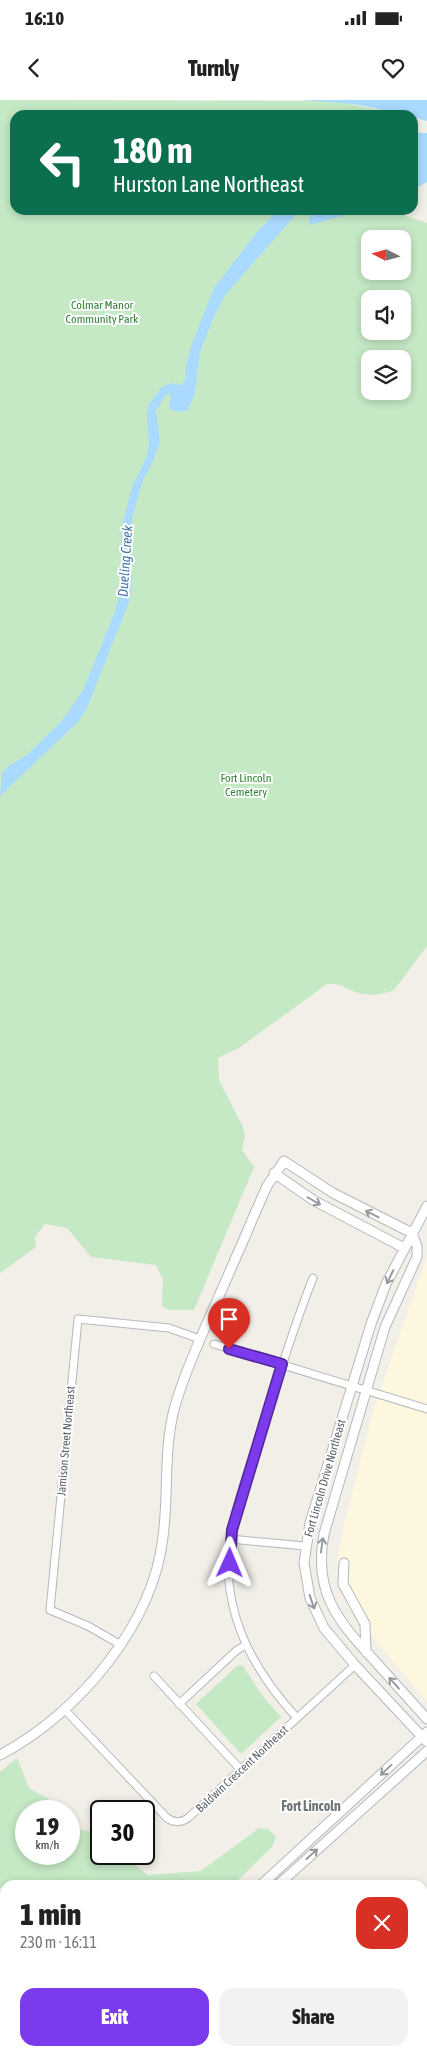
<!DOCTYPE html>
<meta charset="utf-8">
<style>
:root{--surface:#fff;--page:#f2f2f2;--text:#222;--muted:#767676;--accent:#7c3aed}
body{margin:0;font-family:"Asap Condensed",sans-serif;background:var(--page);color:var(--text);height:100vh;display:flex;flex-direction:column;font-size:19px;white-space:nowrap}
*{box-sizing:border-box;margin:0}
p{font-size:16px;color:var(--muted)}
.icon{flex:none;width:28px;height:28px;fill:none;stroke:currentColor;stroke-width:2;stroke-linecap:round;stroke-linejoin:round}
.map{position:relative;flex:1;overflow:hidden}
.panel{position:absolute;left:0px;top:1780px;width:428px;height:176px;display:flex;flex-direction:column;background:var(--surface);border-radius:15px 15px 0 0;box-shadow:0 2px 8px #0003}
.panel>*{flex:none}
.guide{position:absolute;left:10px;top:10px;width:408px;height:105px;border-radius:15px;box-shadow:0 2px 8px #0003;background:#0b6e4f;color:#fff;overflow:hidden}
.needle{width:32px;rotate:276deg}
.controls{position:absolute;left:361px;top:130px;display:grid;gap:10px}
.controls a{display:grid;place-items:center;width:50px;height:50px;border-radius:10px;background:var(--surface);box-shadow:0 2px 8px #0003;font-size:25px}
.speed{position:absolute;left:15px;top:1700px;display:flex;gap:10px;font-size:25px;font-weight:700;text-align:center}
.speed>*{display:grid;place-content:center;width:65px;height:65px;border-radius:50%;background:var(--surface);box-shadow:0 2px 8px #0003;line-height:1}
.speed small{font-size:12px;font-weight:400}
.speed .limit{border:2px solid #111;border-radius:8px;background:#fff;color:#111}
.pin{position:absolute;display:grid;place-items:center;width:42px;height:42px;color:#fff;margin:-51px -21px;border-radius:50% 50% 50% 0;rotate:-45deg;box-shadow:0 0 5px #0007}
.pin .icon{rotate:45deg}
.me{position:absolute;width:55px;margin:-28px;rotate:1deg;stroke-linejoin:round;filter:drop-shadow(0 0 4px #0008)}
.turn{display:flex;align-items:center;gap:18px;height:105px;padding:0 20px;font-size:22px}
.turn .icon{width:65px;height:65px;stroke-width:2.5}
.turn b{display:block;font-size:35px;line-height:42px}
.round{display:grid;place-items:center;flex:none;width:52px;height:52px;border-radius:15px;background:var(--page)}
.overview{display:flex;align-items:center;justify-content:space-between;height:85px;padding:0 20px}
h1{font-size:30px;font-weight:800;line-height:38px}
.primary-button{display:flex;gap:10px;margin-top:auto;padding:10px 20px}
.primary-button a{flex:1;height:58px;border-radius:15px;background:var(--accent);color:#fff;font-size:20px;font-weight:800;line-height:58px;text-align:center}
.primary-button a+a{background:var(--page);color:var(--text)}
.status{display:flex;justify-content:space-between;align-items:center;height:35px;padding:0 25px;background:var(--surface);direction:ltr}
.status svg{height:14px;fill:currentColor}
header{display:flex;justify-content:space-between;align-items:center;height:65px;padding:0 20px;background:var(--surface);font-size:22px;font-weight:800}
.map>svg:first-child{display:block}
.commercial{fill:#fef7e0}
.green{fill:#c5e8c5;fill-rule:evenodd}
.water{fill:#aadaff}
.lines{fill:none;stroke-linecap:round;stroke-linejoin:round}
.minor-casing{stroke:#b5b8bc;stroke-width:9}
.tertiary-casing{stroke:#b5b8bc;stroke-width:11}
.minor{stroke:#fff;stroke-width:7}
.tertiary{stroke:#fff;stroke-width:9}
.oneway{stroke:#979a9d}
.route-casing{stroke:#51269a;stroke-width:12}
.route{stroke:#7c3aed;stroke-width:9}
.labels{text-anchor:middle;stroke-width:4;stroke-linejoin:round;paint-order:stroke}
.park-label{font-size:12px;fill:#348238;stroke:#fff}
.street-label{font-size:12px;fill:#5f6368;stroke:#fff}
.water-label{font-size:14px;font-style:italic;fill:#4174aa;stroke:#fff}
.neighbourhood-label{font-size:14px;font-weight:bold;fill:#70757a;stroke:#fff}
</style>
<div class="status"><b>16:10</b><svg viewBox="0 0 49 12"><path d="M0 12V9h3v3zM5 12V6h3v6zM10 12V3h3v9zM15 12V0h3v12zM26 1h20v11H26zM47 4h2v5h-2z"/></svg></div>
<header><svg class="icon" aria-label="back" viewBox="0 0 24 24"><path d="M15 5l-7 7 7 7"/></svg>Turnly<svg class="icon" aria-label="heart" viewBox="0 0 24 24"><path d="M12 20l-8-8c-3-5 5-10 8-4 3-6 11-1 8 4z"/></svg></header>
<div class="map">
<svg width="427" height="1956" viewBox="0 0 427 1956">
<rect width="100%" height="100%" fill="#f1efe8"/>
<path class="commercial" d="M 427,1156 L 427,1602 L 348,1508 L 337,1463 L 344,1424 L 375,1305 Z"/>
<path class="green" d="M 0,0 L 336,1 L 403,15 L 15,15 L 15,110 L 389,110 L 427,123 L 427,846 L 394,890 C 385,894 371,896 362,894 C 349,891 341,882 327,884 L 239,948 L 218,958 L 219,980 L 243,1027 L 245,1035 L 242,1050 L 254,1067 L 194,1210 L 169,1210 L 162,1206 L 163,1179 L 156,1165 L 91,1157 L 67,1128 L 45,1124 L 35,1137 L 36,1147 L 0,1173 ZM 370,139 L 402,139 L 402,171 L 370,171 ZM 370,199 L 402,199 L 402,231 L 370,231 ZM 370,259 L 402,259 L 402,291 L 370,291 Z
M 238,1565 L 243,1566 L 261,1594 L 281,1617 L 241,1654 L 196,1604 Z
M 17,1658 L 29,1688 L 48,1699 L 51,1711 L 54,1711 L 26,1711 L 26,1754 L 69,1754 L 69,1720 L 77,1729 L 101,1734 L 101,1754 L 121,1754 L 148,1775 L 201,1771 L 259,1728 L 268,1729 L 276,1737 L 272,1747 L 233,1785 L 5,1785 L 5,1790 L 0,1787 L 0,1672 Z
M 0,1792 L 5,1795 L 5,1951 L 53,1951 L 43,1956 L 0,1956 Z"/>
<path class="water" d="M 302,0 L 427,0 L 427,21 L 413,17 L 412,15 C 396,15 381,9 365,6 C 344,2 323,2 302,0 Z
M 413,33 L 427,33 L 427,82 L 413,90 Z
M 278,110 L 300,110 L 226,194 L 215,214 L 200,252 L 195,293 L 188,310 L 180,312 L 170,309 L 169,306 L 171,294 L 169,293 L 164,297 L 156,311 L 160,342 L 152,364 L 143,380 L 132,418 L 130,461 L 132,481 L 129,502 L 87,608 L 78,622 L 0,696 L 2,673 L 10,665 L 27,655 L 61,622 L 83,590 L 115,512 L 122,485 L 121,441 L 123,422 L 132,387 L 147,356 L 149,344 L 147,314 L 149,304 L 162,287 L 171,283 L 182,285 L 186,278 L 185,271 L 191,246 L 214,188 L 257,132 Z
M 314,110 L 363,110 L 310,125 L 309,116 Z"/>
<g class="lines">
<defs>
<path id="minor" d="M 214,1244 L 427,1309
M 230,1439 L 305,1446
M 121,1545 L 88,1526 L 50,1510 L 78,1219 L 169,1228 L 200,1239
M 154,1576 L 241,1670
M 179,1604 L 237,1550 L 246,1545
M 65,1610 L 166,1717 C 173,1723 181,1723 188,1718 L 355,1565
M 297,1618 C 249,1566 218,1505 231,1431 C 238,1397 251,1363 262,1329 C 278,1278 293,1228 313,1178
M 422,1908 L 427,1903
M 100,1951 L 100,1956
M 167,1956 L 173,1951
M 369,1956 L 374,1951"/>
<path id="tertiary" d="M 274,1073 L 313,1100 L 404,1148
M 427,1106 L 386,1184 L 371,1224 L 310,1423 L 304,1463 L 310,1498 L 324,1528 L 355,1565 L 427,1642
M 344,1463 L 343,1484 L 365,1524 L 366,1552
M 0,1655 C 78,1614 153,1525 163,1437 C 169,1392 163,1349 175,1306 C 184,1274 198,1244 211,1214 C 230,1172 248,1129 267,1086 L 284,1061 L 333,1093 L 412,1133 L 417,1146 L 417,1157 L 385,1227 L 324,1434 C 313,1491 337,1520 373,1559 C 391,1579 409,1599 427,1619
M 261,1785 L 427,1632
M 278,1785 L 427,1651
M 65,1956 L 73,1951
M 88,1956 L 94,1951"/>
</defs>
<use href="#minor" class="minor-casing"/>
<use href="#tertiary" class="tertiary-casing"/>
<use href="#minor" class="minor"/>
<use href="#tertiary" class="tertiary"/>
</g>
<defs><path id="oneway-shaft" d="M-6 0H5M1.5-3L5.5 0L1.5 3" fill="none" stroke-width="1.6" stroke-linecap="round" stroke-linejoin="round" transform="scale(1.25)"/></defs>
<g class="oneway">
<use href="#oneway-shaft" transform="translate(314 1101) rotate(30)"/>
<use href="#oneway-shaft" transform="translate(372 1114) rotate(-153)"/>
<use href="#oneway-shaft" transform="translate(390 1177) rotate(116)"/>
<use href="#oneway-shaft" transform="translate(322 1445) rotate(-82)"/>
<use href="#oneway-shaft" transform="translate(312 1502) rotate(71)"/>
<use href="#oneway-shaft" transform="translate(394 1583) rotate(-132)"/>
<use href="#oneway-shaft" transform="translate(386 1670) rotate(137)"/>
<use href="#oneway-shaft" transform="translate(312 1754) rotate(-42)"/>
</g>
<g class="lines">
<defs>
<path id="route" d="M 229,1249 L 282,1264 L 232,1430 L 230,1463"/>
</defs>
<use href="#route" class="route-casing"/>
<use href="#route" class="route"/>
</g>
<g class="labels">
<g class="park-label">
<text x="102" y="209">Colmar Manor<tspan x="102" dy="14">Community Park</tspan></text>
<text x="246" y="682">Fort Lincoln<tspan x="246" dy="14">Cemetery</tspan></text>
</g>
<g class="street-label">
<text transform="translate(66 1341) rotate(-85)" y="4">Jamison Street Northeast</text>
<text transform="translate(325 1378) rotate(-74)" y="4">Fort Lincoln Drive Northeast</text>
<text transform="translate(242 1669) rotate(-43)" y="4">Baldwin Crescent Northeast</text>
</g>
<g class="water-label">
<text transform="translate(125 461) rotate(-86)" y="5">Dueling Creek</text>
</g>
<g class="neighbourhood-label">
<text x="311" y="1711">Fort Lincoln</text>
</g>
</g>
</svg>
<div class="controls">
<a><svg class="needle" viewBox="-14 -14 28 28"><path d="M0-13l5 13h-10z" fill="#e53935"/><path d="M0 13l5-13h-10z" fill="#767676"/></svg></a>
<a><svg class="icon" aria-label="sound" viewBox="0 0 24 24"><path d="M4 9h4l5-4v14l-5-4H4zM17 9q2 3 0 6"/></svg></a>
<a><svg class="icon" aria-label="layers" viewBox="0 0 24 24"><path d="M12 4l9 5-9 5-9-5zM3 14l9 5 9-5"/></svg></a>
</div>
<div class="speed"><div>19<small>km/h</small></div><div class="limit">30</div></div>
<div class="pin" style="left:229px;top:1249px;background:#d93025"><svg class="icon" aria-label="arrive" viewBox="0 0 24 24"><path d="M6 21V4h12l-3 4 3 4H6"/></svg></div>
<svg class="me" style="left:230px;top:1463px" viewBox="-20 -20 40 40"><path d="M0-17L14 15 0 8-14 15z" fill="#7c3aed" stroke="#fff" stroke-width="4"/></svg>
<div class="guide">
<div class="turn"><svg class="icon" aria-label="left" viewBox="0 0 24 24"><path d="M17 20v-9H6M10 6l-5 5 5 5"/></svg><div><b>180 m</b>Hurston Lane Northeast</div></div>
</div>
<section class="panel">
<div class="overview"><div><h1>1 min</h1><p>230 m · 16:11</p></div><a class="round" style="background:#d93025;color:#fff"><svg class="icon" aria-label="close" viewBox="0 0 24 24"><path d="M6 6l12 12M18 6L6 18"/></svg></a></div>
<div class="primary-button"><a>Exit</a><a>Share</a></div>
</section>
</div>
